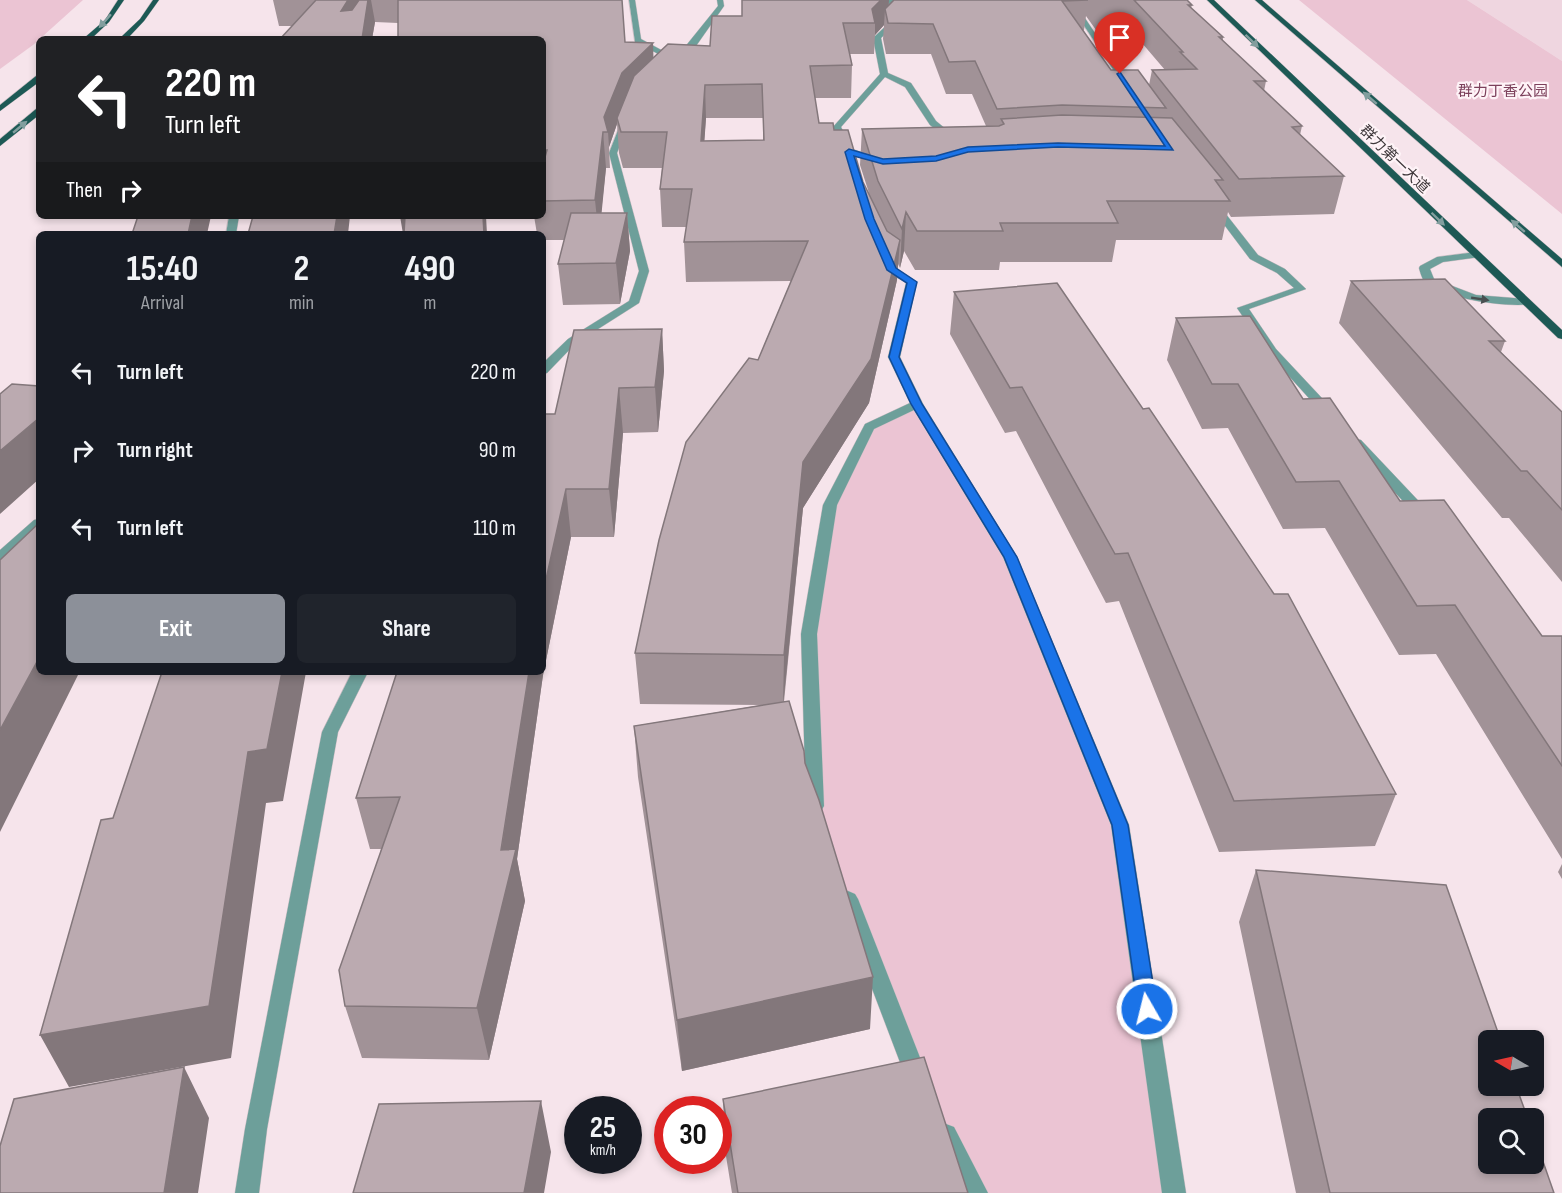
<!DOCTYPE html>
<meta charset="utf-8">
<style>
:root{--surface:#171b24;--page:#20242c;--text:#f1f3f6;--muted:#9ea1a6;--accent:#8c9099}
body{margin:0;font-family:"Sofia Sans Condensed","Noto Sans SC",sans-serif;background:var(--page);color:var(--text);height:100vh;display:flex;flex-direction:column;font-size:22px;white-space:nowrap}
*{box-sizing:border-box;margin:0}
p{font-size:20px;color:var(--muted)}
.icon{flex:none;width:33px;height:33px;fill:none;stroke:currentColor;stroke-width:2;stroke-linecap:round;stroke-linejoin:round}
.map{position:relative;flex:1;overflow:hidden}
.details{position:absolute;left:36px;top:231px;width:510px;height:444px;display:flex;flex-direction:column;background:var(--surface);border-radius:9px;box-shadow:0 3px 9px #0003}
.details>*{flex:none}
.top-card{position:absolute;left:36px;top:36px;width:510px;height:183px;border-radius:9px;box-shadow:0 3px 9px #0003;background:#202124;color:#fff;overflow:hidden}
.needle{width:39px;rotate:279deg}
.tools{position:absolute;left:1478px;top:1030px;display:grid;gap:12px}
.tools a{display:grid;place-items:center;width:66px;height:66px;border-radius:9px;background:var(--surface);box-shadow:0 3px 9px #0003;font-size:30px}
.speed{position:absolute;left:564px;top:1096px;display:flex;gap:12px;font-size:30px;font-weight:700;text-align:center}
.speed>*{display:grid;place-content:center;width:78px;height:78px;border-radius:50%;background:var(--surface);box-shadow:0 3px 9px #0003;line-height:1}
.speed small{font-size:15px;font-weight:400}
.speed .limit{border:9px solid #d22;background:#fff;color:#111}
.pin{position:absolute;display:grid;place-items:center;width:51px;height:51px;color:#fff;margin:-62px -26px;border-radius:50% 50% 50% 0;rotate:-45deg;box-shadow:0 0 6px #0007}
.pin .icon{rotate:45deg}
.me{position:absolute;width:66px;margin:-33px;rotate:352deg;stroke-linejoin:round;filter:drop-shadow(0 0 4px #0008)}
.turn{display:flex;align-items:center;gap:21px;height:126px;padding:0 30px;font-size:27px}
.turn .icon{width:78px;height:78px;stroke-width:2.5}
.turn b{display:block;font-size:42px;line-height:51px}
.then{display:flex;align-items:center;height:57px;padding:0 30px;background:#0003;gap:12px;font-size:22px}
.eta{display:flex;justify-content:space-evenly;align-items:center;height:102px;text-align:center}
.eta b{font-size:36px;font-weight:700;line-height:42px}
.primary-button{display:flex;gap:12px;margin-top:auto;padding:12px 30px}
.primary-button a{flex:1;height:69px;border-radius:9px;background:var(--accent);color:#fff;font-size:24px;font-weight:700;line-height:69px;text-align:center}
.primary-button a+a{background:var(--page);color:var(--text)}
ul{padding:0;list-style:none}
li{display:flex;align-items:center;gap:18px;height:78px;padding:0 30px}
li div{flex:1}
li b{display:block;font-size:22px}
li em{font-style:normal}
.map>svg:first-child{display:block}
.built{fill:#efd6e0}
.green{fill:#ebc4d3}
.lines{fill:none;stroke-linecap:round;stroke-linejoin:round}
.minor-casing{stroke:#d1c1c7;stroke-width:1}
.major-casing{stroke:#d1c1c7;stroke-width:1}
.minor{fill:#6d9f9a;fill-rule:evenodd}
.major{fill:#1d5955;fill-rule:evenodd}
.wall{fill:#a19297;fill-rule:evenodd}
.shaded-wall{fill:#83777b}
.building{fill:#bbaab0;stroke:#83777b;stroke-width:1.5;fill-rule:evenodd}
.oneway{fill:#829e9e}
.oneway2{fill:#495051}
.route{fill:#1a73e8;stroke:#114b97;stroke-width:1.5}
.labels{text-anchor:middle;stroke-width:4.5;stroke-linejoin:round;paint-order:stroke}
.far-park-label{font-size:15px;fill:#7c405b;stroke:#fef3f7}
.far-street-label{font-size:15px;fill:#3d3639;stroke:#fef3f7}
</style>
<div class="map">
<svg width="1562" height="1193" viewBox="0 0 1562 1193">
<rect width="100%" height="100%" fill="#f6e4eb"/>
<path class="built" d="M 1467,0 L 1562,0 L 1562,61 Z"/>
<path class="green" d="M 0,0 L 83,0 L 33,45 L 0,69 Z
M 1299,0 L 1467,0 L 1562,61 L 1562,214 Z
M 917,404 L 1010,557 L 1120,825 L 1174,1193 L 976,1193 L 919,1081 L 815,814 L 809,634 L 830,505 L 869,427 Z"/>
<g class="lines">
<defs>
<path id="minor" d="M 629,0 L 635,0 L 641,39 L 676,58 L 718,6 L 717,0 L 723,0 L 724,6 L 696,46 L 676,63 L 635,42 Z
M 888,0 L 894,0 L 897,23 L 881,38 L 888,73 L 911,83 L 936,121 L 958,139 L 951,141 L 930,125 L 905,87 L 885,77 L 841,127 L 852,149 L 883,159 L 883,163 L 880,164 L 846,153 L 833,127 L 880,74 L 873,38 L 890,22 Z
M 1067,0 L 1073,0 L 1132,89 L 1126,89 Z
M 622,120 L 629,122 L 617,153 L 649,271 L 639,303 L 576,343 L 547,373 L 543,374 L 543,363 L 568,339 L 629,301 L 639,271 L 609,153 Z
M 1215,203 L 1218,204 L 1258,255 L 1285,269 L 1306,289 L 1249,309 L 1276,349 L 1334,411 L 1334,417 L 1326,417 L 1268,353 L 1237,308 L 1294,288 L 1277,273 L 1250,259 L 1210,206 Z
M 229,216 L 239,216 L 236,234 L 226,234 Z
M 1476,252 L 1481,255 L 1480,257 L 1443,262 L 1430,269 L 1434,279 L 1476,295 L 1526,299 L 1530,300 L 1530,304 C 1510,308 1436,298 1424,281 C 1422,278 1420,272 1419,268 L 1420,266 L 1437,257 Z
M 887,256 L 891,257 L 896,268 L 917,282 L 900,357 L 923,404 L 1017,557 L 1129,825 L 1186,1193 L 1162,1193 L 1111,825 L 1003,557 L 914,410 L 874,429 L 837,505 L 817,634 L 824,806 L 821,811 L 815,813 L 809,811 L 806,806 L 801,634 L 823,505 L 865,424 L 910,403 L 888,357 L 906,283 L 888,272 L 882,259 Z
M 1356,439 L 1361,440 L 1429,512 L 1431,515 L 1429,518 L 1419,518 L 1351,446 L 1350,443 Z
M 39,519 L 39,530 L 5,560 L 0,561 L 0,550 L 34,520 Z
M 352,672 L 368,672 L 338,732 L 267,1129 L 259,1193 L 235,1193 L 245,1129 L 322,732 Z
M 848,891 L 855,894 L 858,899 L 928,1078 L 925,1085 L 917,1088 L 909,1085 L 906,1078 L 838,899 L 841,894 Z
M 946,1124 L 954,1127 L 988,1193 L 964,1193 L 935,1134 L 938,1127 Z"/>
<path id="major" d="M 118,0 L 124,0 L 109,22 L 91,39 L 83,39 L 105,20 Z
M 153,0 L 159,0 L 144,21 L 127,39 L 119,39 L 140,19 Z
M 1207,0 L 1214,0 L 1562,330 L 1562,339 L 1558,338 Z
M 1255,0 L 1262,0 L 1562,259 L 1562,267 Z
M 36,76 L 39,76 L 39,82 L 0,111 L 0,105 Z
M 36,109 L 39,109 L 39,115 L 0,146 L 0,139 Z"/>
</defs>
<use href="#minor" class="minor-casing"/>
<use href="#major" class="major-casing"/>
<use href="#minor" class="minor"/>
<use href="#major" class="major"/>
</g>
<path class="wall" d="M 273,0 L 622,0 L 625,42 L 653,58 L 710,46 L 742,16 L 888,5 L 894,0 L 1187,0 L 1192,5 L 1191,8 L 1223,37 L 1223,41 L 1266,81 L 1264,91 L 1302,126 L 1300,135 L 1344,176 L 1334,214 L 1231,217 L 1228,212 L 1222,240 L 1116,240 L 1112,262 L 1000,262 L 999,270 L 915,270 L 904,251 L 900,268 L 898,264 L 897,280 L 869,403 L 803,508 L 784,702 L 805,763 L 870,1029 L 682,1071 L 638,777 L 634,726 L 761,705 L 640,704 L 635,653 L 791,281 L 686,282 L 684,242 L 687,227 L 662,227 L 660,189 L 662,168 L 623,168 L 619,153 L 617,124 L 609,147 L 610,168 L 606,168 L 601,213 L 627,213 L 630,251 L 620,304 L 563,305 L 558,264 L 565,240 L 543,240 L 543,234 L 537,234 L 534,216 L 543,216 L 543,39 L 398,23 L 375,22 L 372,39 L 280,39 L 292,26 L 279,26 ZM 1086,16 L 1096,30 L 1130,29 L 1165,70 L 1152,70 L 1149,85 L 1111,70 L 1083,30 L 1084,30 ZM 884,25 L 883,39 L 886,54 L 931,54 L 946,94 L 972,94 L 986,126 L 862,129 L 860,165 L 869,193 L 834,130 L 819,123 L 815,98 L 851,98 L 852,65 L 850,54 L 874,54 L 875,35 ZM 706,118 L 763,118 L 763,140 L 704,141 Z
M 1351,281 L 1505,341 L 1501,352 L 1562,412 L 1562,582 L 1509,518 L 1502,518 L 1339,323 Z
M 954,292 L 1396,794 L 1375,846 L 1219,852 L 1119,601 L 1106,603 L 1016,431 L 1005,433 L 950,334 Z
M 1176,318 L 1303,399 L 1400,501 L 1542,636 L 1562,636 L 1562,859 L 1436,654 L 1399,655 L 1325,528 L 1283,529 L 1228,428 L 1202,429 L 1167,360 Z
M 662,329 L 664,371 L 658,432 L 623,433 L 614,537 L 571,537 L 543,675 L 517,859 L 525,901 L 489,1060 L 362,1058 L 345,1006 L 381,849 L 370,849 L 356,798 L 543,672 L 555,414 Z
M 1562,864 L 1562,879 L 1558,872 Z
M 1256,870 L 1554,1193 L 1296,1193 L 1239,922 Z
M 723,1099 L 968,1193 L 732,1193 L 725,1150 Z"/>
<path class="shaded-wall" d="M 348,0 L 371,0 L 375,22 L 372,39 L 348,39 L 341,11 Z
M 881,0 L 889,0 L 888,21 L 885,9 L 884,25 L 875,35 L 875,23 L 872,9 Z
M 653,43 L 654,75 L 617,118 L 617,124 L 609,147 L 608,132 L 604,117 L 622,73 Z
M 705,85 L 706,118 L 702,177 L 701,141 Z
M 603,132 L 606,168 L 599,239 L 595,200 Z
M 906,212 L 904,251 L 900,268 L 902,229 Z
M 627,213 L 630,251 L 620,304 L 616,263 Z
M 192,216 L 211,216 L 207,234 L 188,234 Z
M 337,216 L 350,216 L 348,234 L 334,234 Z
M 400,216 L 407,216 L 410,234 L 403,234 Z
M 483,216 L 486,216 L 487,234 L 484,234 Z
M 900,240 L 897,280 L 869,403 L 803,508 L 783,706 L 784,655 L 803,462 Z
M 662,329 L 664,371 L 658,432 L 655,387 Z
M 619,388 L 623,433 L 614,537 L 609,489 Z
M 39,418 L 39,479 L 0,514 L 0,451 Z
M 566,489 L 571,537 L 543,675 L 517,859 L 525,901 L 489,1060 L 477,1008 L 529,672 L 543,672 L 543,593 Z
M 39,658 L 39,672 L 81,672 L 78,675 L 0,832 L 0,730 Z
M 282,672 L 306,672 L 283,801 L 266,803 L 231,1058 L 69,1087 L 40,1035 Z
M 873,977 L 870,1029 L 682,1071 L 677,1020 Z
M 184,1067 L 209,1118 L 198,1193 L 164,1193 Z
M 541,1101 L 551,1152 L 544,1193 L 524,1193 Z"/>
<path class="building" d="M 316,0 L 348,0 L 341,11 L 352,10 L 359,0 L 368,0 L 362,39 L 280,39 Z
M 398,0 L 622,0 L 625,42 L 653,43 L 622,73 L 604,117 L 608,132 L 603,132 L 595,200 L 543,201 L 543,164 L 547,150 L 543,150 L 543,39 L 398,39 Z
M 742,0 L 881,0 L 872,9 L 875,23 L 843,23 L 852,65 L 810,66 L 819,123 L 833,123 L 834,130 L 848,130 L 863,182 L 887,231 L 900,240 L 871,359 L 803,462 L 784,655 L 635,653 L 659,540 L 686,442 L 749,358 L 758,360 L 808,241 L 684,242 L 692,189 L 660,189 L 667,132 L 621,132 L 617,118 L 634,76 L 668,44 L 710,46 L 712,16 L 742,16 ZM 762,84 L 764,140 L 701,141 L 705,85 Z
M 894,0 L 1088,0 L 1062,1 L 1111,70 L 1138,70 L 1166,108 L 1062,105 L 997,109 L 975,61 L 949,62 L 933,24 L 888,23 L 885,9 Z
M 1134,0 L 1187,0 L 1192,5 L 1188,5 L 1223,37 L 1219,37 L 1266,81 L 1254,81 L 1302,126 L 1292,127 L 1344,176 L 1239,179 L 1152,70 L 1197,69 L 1180,52 L 1183,52 Z
M 1062,115 L 1172,118 L 1223,180 L 1215,180 L 1230,201 L 1107,201 L 1118,223 L 1000,223 L 1003,231 L 917,231 L 906,212 L 902,229 L 878,181 L 862,129 L 999,126 L 1004,124 L 1001,119 Z
M 571,213 L 627,213 L 616,263 L 558,264 Z
M 138,216 L 192,216 L 188,234 L 132,234 Z
M 253,216 L 337,216 L 334,234 L 248,234 Z
M 405,216 L 483,216 L 484,234 L 404,234 Z
M 1445,279 L 1505,341 L 1489,341 L 1562,412 L 1562,510 L 1527,471 L 1521,471 L 1351,281 Z
M 1057,283 L 1143,409 L 1149,408 L 1274,594 L 1288,594 L 1396,794 L 1234,801 L 1128,553 L 1115,554 L 1022,387 L 1010,388 L 954,292 Z
M 1250,316 L 1303,399 L 1330,398 L 1400,501 L 1444,500 L 1542,636 L 1562,636 L 1562,766 L 1455,605 L 1417,606 L 1339,481 L 1296,482 L 1238,384 L 1212,384 L 1176,318 Z
M 662,329 L 655,387 L 619,388 L 609,489 L 566,489 L 543,593 L 543,414 L 555,414 L 574,330 Z
M 12,384 L 39,386 L 39,418 L 0,451 L 0,394 Z
M 39,523 L 39,658 L 0,730 L 0,560 Z
M 162,672 L 282,672 L 267,749 L 248,752 L 209,1006 L 40,1035 L 101,820 L 113,818 Z
M 397,672 L 529,672 L 501,850 L 516,849 L 477,1008 L 345,1006 L 339,970 L 400,797 L 356,798 Z
M 789,701 L 804,751 L 805,763 L 819,800 L 873,977 L 677,1020 L 634,726 Z
M 1256,870 L 1446,885 L 1501,1041 L 1488,1041 L 1488,1086 L 1516,1086 L 1528,1119 L 1488,1119 L 1488,1164 L 1533,1164 L 1533,1133 L 1554,1193 L 1330,1193 Z
M 924,1057 L 968,1193 L 738,1193 L 723,1099 Z
M 184,1067 L 164,1193 L 0,1193 L 0,1146 L 14,1099 Z
M 541,1101 L 524,1193 L 353,1193 L 379,1104 Z"/>
<defs><path id="oneway-solid" d="M-6-.8H1V-3.2L6.5 0L1 3.2V.8H-6Z" transform="scale(1.5)"/></defs>
<g class="oneway">
<use href="#oneway-solid" transform="translate(105 21) rotate(131)"/>
<use href="#oneway-solid" transform="translate(1252 41) rotate(44)"/>
<use href="#oneway-solid" transform="translate(1370 98) rotate(-139)"/>
<use href="#oneway-solid" transform="translate(20 127) rotate(-40)"/>
<use href="#oneway-solid" transform="translate(1438 219) rotate(44)"/>
<use href="#oneway-solid" transform="translate(1518 226) rotate(-139)"/>
</g>
<use class="oneway2" href="#oneway-solid" transform="translate(1480 299) rotate(9)"/>
<path class="route" d="M 1120,72 L 1173,150 L 1058,147 L 968,152 L 936,161 L 883,164 L 854,156 L 874,219 L 896,268 L 917,282 L 899,357 L 922,404 L 1017,557 L 1128,825 L 1157,1009 L 1154,1014 L 1147,1017 L 1141,1014 L 1138,1009 L 1112,825 L 1004,557 L 911,404 L 889,357 L 907,283 L 887,270 L 865,219 L 845,152 L 849,149 L 883,159 L 936,156 L 968,147 L 1058,143 L 1165,146 L 1117,74 Z"/>
<g class="labels">
<g class="far-park-label">
<text x="1503" y="96">群力丁香公园</text>
</g>
<g class="far-street-label">
<text transform="translate(1395 159) rotate(44)" y="5">群力第一大道</text>
</g>
</g>
</svg>
<div class="tools">
<a><svg class="needle" viewBox="-14 -14 28 28"><path d="M0-13l5 13h-10z" fill="#e53935"/><path d="M0 13l5-13h-10z" fill="#9ea1a6"/></svg></a>
<a><svg class="icon" aria-label="search" viewBox="0 0 24 24"><circle cx="10" cy="10" r="6"/><path d="M15 15l6 6"/></svg></a>
</div>
<div class="speed"><div>25<small>km/h</small></div><div class="limit">30</div></div>
<div class="pin" style="left:1120px;top:74px;background:#d93025"><svg class="icon" aria-label="arrive" viewBox="0 0 24 24"><path d="M6 21V4h12l-3 4 3 4H6"/></svg></div>
<svg class="me" style="left:1147px;top:1009px" viewBox="-20 -20 40 40"><circle r="17" fill="#1a73e8" stroke="#fff" stroke-width="3"/><path d="M0-11L8 9 0 5-8 9z" fill="#fff"/></svg>
<div class="top-card">
<div class="turn"><svg class="icon" aria-label="left" viewBox="0 0 24 24"><path d="M17 20v-9H6M10 6l-5 5 5 5"/></svg><div><b>220 m</b>Turn left</div></div>
<div class="then">Then<svg class="icon" aria-label="right" viewBox="0 0 24 24"><path d="M7 20v-9h11M14 6l5 5-5 5"/></svg></div>
</div>
<section class="details">
<div class="eta">
<div><b>15:40</b><p>Arrival</p></div>
<div><b>2</b><p>min</p></div>
<div><b>490</b><p>m</p></div>
</div>
<ul>
<li><svg class="icon" aria-label="left" viewBox="0 0 24 24"><path d="M17 20v-9H6M10 6l-5 5 5 5"/></svg><div><b>Turn left</b></div><em>220 m</em></li>
<li><svg class="icon" aria-label="right" viewBox="0 0 24 24"><path d="M7 20v-9h11M14 6l5 5-5 5"/></svg><div><b>Turn right</b></div><em>90 m</em></li>
<li><svg class="icon" aria-label="left" viewBox="0 0 24 24"><path d="M17 20v-9H6M10 6l-5 5 5 5"/></svg><div><b>Turn left</b></div><em>110 m</em></li>
</ul>
<div class="primary-button"><a>Exit</a><a>Share</a></div>
</section>
</div>
